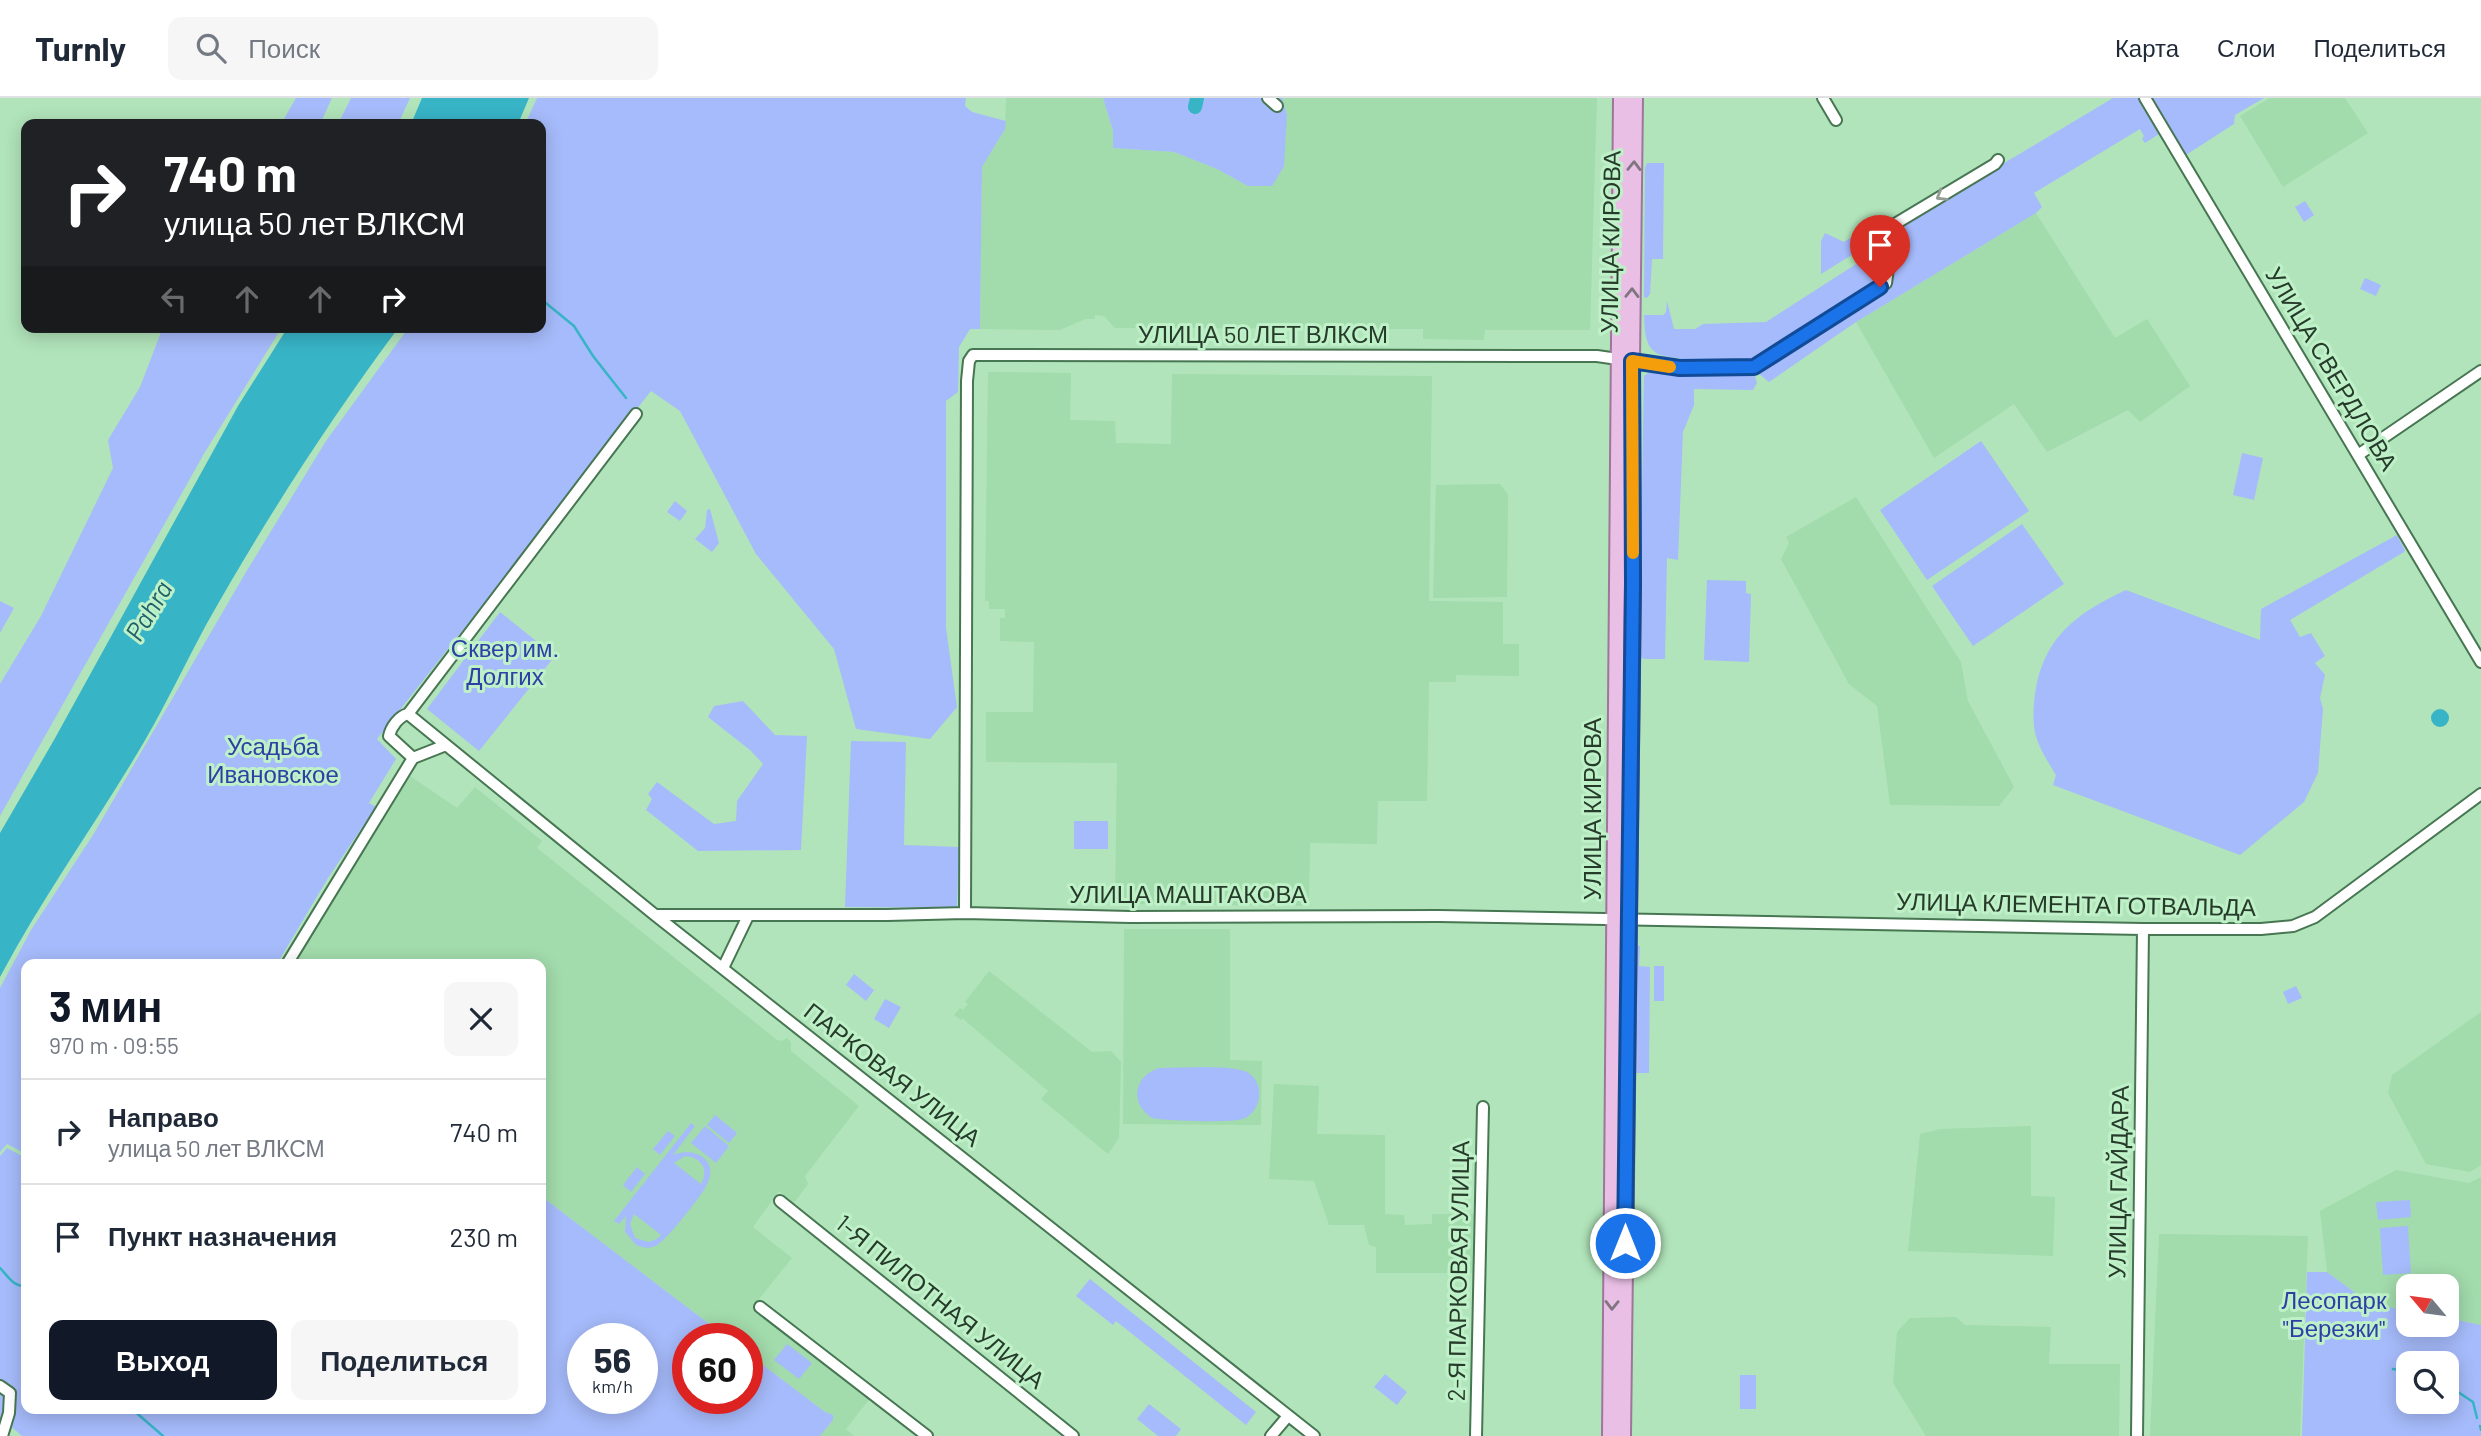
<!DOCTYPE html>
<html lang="ru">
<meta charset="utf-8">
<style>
:root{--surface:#fff;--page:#f6f6f7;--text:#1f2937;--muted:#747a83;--line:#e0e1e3;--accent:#111827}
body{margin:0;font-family:Barlow,sans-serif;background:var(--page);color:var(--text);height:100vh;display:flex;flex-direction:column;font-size:26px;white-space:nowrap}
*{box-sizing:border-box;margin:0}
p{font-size:23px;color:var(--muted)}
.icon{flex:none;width:38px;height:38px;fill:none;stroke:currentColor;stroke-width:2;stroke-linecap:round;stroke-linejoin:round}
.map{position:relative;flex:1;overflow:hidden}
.details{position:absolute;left:21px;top:861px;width:525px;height:455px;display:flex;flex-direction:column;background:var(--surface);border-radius:14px;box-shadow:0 4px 18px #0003}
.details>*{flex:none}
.hud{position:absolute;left:21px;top:21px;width:525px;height:214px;border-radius:14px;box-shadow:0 4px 18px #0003;background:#202124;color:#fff;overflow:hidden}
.needle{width:46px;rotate:299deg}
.fabs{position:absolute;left:2396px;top:1176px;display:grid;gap:14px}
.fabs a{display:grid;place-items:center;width:63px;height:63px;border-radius:14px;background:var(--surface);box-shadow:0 4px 18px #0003;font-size:35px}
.speed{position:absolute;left:567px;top:1225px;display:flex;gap:14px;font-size:35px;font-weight:700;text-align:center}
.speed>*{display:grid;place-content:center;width:91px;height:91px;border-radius:50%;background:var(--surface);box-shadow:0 4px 18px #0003;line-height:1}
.speed small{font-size:18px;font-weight:400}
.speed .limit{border:10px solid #d22;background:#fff;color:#111}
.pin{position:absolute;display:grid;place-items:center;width:60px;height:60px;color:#fff;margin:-72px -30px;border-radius:50% 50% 50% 0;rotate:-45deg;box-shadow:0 0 7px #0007}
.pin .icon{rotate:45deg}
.me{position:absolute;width:77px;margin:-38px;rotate:0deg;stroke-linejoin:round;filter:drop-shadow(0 0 5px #0008)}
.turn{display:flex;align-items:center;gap:24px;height:147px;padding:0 28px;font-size:32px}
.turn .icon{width:91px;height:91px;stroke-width:2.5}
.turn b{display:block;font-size:49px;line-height:60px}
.lanes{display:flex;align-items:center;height:66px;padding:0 28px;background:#0003;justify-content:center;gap:35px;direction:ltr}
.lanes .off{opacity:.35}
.round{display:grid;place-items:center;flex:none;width:74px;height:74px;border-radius:14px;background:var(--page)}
.head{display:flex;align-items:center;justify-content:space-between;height:119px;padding:0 28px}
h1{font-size:42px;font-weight:700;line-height:52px;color:var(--accent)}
.action{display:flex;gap:14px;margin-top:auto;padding:14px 28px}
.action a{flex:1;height:80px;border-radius:14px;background:var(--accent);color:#fff;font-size:28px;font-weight:700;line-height:80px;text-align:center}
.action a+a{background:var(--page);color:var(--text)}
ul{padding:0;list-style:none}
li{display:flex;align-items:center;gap:21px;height:105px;padding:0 28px;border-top:2px solid var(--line)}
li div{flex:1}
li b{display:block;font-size:26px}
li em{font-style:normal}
header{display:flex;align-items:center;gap:42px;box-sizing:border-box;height:98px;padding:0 35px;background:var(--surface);border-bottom:2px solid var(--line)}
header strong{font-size:33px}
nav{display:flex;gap:38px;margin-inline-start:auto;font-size:24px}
.search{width:490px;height:63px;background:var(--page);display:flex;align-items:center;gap:18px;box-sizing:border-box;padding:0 24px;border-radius:14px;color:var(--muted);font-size:26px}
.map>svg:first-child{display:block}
.built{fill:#a2dbac}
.green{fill:#a6bbfb;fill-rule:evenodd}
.water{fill:#38b4c7}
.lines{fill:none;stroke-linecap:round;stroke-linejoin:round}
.stream{stroke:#38b4c7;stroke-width:2.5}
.river{stroke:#38b4c7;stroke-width:14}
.minor-casing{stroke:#477652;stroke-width:14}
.major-casing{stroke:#9d769a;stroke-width:18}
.minor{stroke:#fff;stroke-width:10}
.major{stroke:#eabfe6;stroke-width:14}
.oneway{stroke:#7f767f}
.oneway2{stroke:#939d95}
.route-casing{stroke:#114b97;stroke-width:18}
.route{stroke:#1a73e8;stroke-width:12}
.slow{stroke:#f59e0b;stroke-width:12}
.labels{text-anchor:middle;stroke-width:6;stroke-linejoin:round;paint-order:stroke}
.street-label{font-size:24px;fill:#273b2b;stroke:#bef1c7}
.park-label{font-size:24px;fill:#2e3fa6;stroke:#bef1c7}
.water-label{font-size:26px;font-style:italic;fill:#1f606b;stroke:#bef1c7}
</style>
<header>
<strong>Turnly</strong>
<div class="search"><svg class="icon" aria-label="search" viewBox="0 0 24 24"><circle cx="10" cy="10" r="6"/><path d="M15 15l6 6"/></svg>Поиск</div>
<nav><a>Карта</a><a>Слои</a><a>Поделиться</a></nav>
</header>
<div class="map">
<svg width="2481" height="1338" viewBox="0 0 2481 1338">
<rect width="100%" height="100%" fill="#b1e4ba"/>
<path class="built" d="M 1006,0 L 1103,0 L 1113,33 L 1113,50 L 1174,54 L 1217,71 L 1248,88 L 1272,88 L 1287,17 L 1282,0 L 1597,0 L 1590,232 L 1485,232 L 1484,242 L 1423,241 L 1423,231 L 1115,230 L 1104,218 L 1095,217 L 1095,221 L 1085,221 L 1060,232 L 980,231 L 982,69 L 1005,31 Z
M 2270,0 L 2345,0 L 2368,35 L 2283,89 L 2240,18 Z
M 2036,115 L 2115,240 L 2147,221 L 2190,288 L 2140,324 L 2128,312 L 2047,354 L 2014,306 L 1934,360 L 1856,224 Z
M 988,274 L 1071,275 L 1070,322 L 1115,323 L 1116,345 L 1171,346 L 1172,276 L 1432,278 L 1429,503 L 1503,504 L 1503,546 L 1519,546 L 1519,578 L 1456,577 L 1456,584 L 1429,584 L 1427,703 L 1378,703 L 1377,746 L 1310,745 L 1309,808 L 1115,806 L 1117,665 L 986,664 L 986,614 L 1033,614 L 1034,544 L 1000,543 L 1000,520 L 1005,520 L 1005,511 L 989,511 L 989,503 L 985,503 Z
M 1500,386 L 1508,396 L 1507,499 L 1433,500 L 1436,387 Z
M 1856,399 L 1961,564 L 1968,603 L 2014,689 L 1999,708 L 1890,707 L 1877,608 L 1849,586 L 1781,461 L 1789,445 L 1786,439 Z
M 407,676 L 457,710 L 475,689 L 542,743 L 537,750 L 777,942 L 782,943 L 787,940 L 791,944 L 791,953 L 859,1008 L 805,1078 L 808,1086 L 794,1105 L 779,1093 L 753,1129 L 792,1160 L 759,1201 L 763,1205 L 758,1212 L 871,1299 L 846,1331 L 854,1338 L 820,1338 L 833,1322 L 833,1317 L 825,1314 L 747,1255 L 747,1241 L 729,1241 L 541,1098 L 541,866 L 292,866 Z
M 1124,831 L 1230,831 L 1230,962 L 1262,963 L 1261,1027 L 1123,1026 Z
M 989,873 L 1092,954 L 1111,953 L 1121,964 L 1119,1040 L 1108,1056 L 1041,1001 L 1048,993 L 962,920 L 961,922 L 954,917 L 960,910 L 963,912 L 968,906 L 965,904 Z
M 2481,914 L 2481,1067 L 2470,1074 L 2426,1066 L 2388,995 L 2392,977 Z
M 1274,986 L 1319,988 L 1317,1036 L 1385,1037 L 1385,1116 L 1404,1117 L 1405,1127 L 1432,1126 L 1432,1116 L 1476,1116 L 1475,1175 L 1376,1175 L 1376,1149 L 1369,1147 L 1364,1127 L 1329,1127 L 1314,1083 L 1269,1081 Z
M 2031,1028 L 2031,1098 L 2055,1099 L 2053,1158 L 1908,1153 L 1920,1036 L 1940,1031 Z
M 2396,1072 L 2469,1085 L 2481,1079 L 2481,1227 L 2447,1220 L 2446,1188 L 2408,1188 L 2408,1213 L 2368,1205 L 2327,1174 L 2320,1113 Z
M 2159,1136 L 2308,1138 L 2300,1338 L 2150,1338 Z
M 1956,1219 L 1965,1227 L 2051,1229 L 2049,1266 L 2120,1266 L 2119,1338 L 1926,1338 L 1893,1285 L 1897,1234 L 1910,1220 Z"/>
<path class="green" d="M 296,0 L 332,0 L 320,26 L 281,26 Z
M 351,0 L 410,0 L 398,26 L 338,26 Z
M 537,0 L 966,0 L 965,8 L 972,14 L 1006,23 L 1005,31 L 982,69 L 980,231 L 970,231 L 959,249 L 958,294 L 946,303 L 946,530 L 957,609 L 930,641 L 856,631 L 834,551 L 756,456 L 680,313 L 651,293 L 377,641 L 396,661 L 369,705 L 376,709 L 328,780 L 277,866 L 26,866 L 26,1056 L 7,1046 L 0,1054 L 0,890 L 31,832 L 93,737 L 246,474 L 326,343 L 409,229 L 541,229 L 541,26 L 525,26 Z
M 1103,0 L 1282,0 L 1287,17 L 1284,68 L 1272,88 L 1248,88 L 1217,71 L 1174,54 L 1113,50 L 1113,33 Z
M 2113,0 L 2141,0 L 2160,33 L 2159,36 L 2145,45 L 2142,41 L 2144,38 L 2140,31 L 2034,95 L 2042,109 L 2036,115 L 1856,224 L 1769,284 L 1747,266 L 1684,266 L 1680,260 C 1648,259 1645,247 1644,217 L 1663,217 L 1666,214 L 1667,203 L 1674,231 L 1695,231 L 1703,226 L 1766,224 L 1867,159 L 1868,147 L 1821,176 L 1821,143 L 1825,135 L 1844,144 L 1853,138 L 1869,146 Z
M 2152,0 L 2264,0 L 2235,17 L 2234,26 L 2186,57 Z
M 1647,65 L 1664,65 L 1663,161 L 1652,161 L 1650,196 L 1647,200 L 1644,199 L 1645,70 Z
M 2305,103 L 2314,117 L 2304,124 L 2295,109 Z
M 2365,180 L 2381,187 L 2376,198 L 2360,191 Z
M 163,229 L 282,229 L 205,354 L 0,718 L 0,586 L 41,518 L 113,370 L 108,342 L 140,289 Z
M 1648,275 L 1747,275 L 1755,278 L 1757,285 L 1753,292 L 1694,291 L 1694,307 L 1683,334 L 1678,462 L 1667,460 L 1665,561 L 1645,561 L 1639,559 L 1644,278 Z
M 1981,343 L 2029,413 L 1927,482 L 1880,412 Z
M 2242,355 L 2263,360 L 2254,402 L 2233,397 Z
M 675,403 L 687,413 L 680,423 L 667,414 Z
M 710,411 L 719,445 L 712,454 L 695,441 L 705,430 L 707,412 Z
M 2022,426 L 2064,486 L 1973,548 L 1932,488 Z
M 2397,437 L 2405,452 L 2404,454 L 2290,522 L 2300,539 L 2311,535 L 2325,558 L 2315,565 L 2325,577 L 2320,600 L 2323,611 L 2318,675 L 2304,704 L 2240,757 L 2053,687 L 2056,677 C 2050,667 2042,655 2038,644 C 2032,630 2033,610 2035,596 C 2043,539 2077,515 2126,492 L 2260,542 L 2261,511 Z
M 1707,482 L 1746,483 L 1746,495 L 1751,496 L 1749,564 L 1704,562 Z
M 0,503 L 14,510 L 0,535 Z
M 500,514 L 555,558 L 479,653 L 427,611 Z
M 743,603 L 775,637 L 807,638 L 801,752 L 698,753 L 646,712 L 652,701 L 648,696 L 657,684 L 714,726 L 736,723 L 737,703 L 763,666 L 750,652 L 708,619 L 714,608 Z
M 851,643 L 906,644 L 904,747 L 959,749 L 957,810 L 845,809 Z
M 1074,723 L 1108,723 L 1108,751 L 1074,751 Z
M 1634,848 L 1640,848 L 1639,868 L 1650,869 L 1649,975 L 1633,975 Z
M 1654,868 L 1664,868 L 1664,903 L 1654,903 Z
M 854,876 L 874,892 L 866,903 L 846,887 Z
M 2296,888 L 2302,900 L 2288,906 L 2283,894 Z
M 885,901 L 901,909 L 889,930 L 874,921 Z
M 1159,970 C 1184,970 1217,967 1241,972 C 1265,977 1265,1012 1243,1021 C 1231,1025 1165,1023 1152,1020 C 1129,1005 1134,978 1159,970 Z
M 715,1017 L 737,1035 L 729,1045 L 707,1027 Z
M 691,1025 L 695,1028 L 673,1057 C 692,1049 718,1059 708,1084 C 705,1094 666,1143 657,1147 C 650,1151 644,1150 636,1147 L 625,1134 L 626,1118 L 619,1126 L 614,1123 ZM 685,1058 C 702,1059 709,1072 701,1086 L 674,1065 ZM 634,1116 L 661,1137 L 657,1141 L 649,1144 L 635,1140 L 630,1126 Z
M 705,1028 L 729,1048 L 716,1065 L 691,1045 Z
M 668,1033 L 675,1038 L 660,1057 L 653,1051 Z
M 7,1050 L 26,1060 L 26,1311 L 541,1311 L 541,1098 L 729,1241 L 688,1241 L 688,1300 L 747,1300 L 747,1255 L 825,1314 L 833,1317 L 833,1322 L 820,1338 L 22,1338 L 0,1319 L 0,1058 ZM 583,1241 L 642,1241 L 642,1300 L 583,1300 Z
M 637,1069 L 645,1076 L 631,1094 L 623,1087 Z
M 2410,1102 L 2411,1119 L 2378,1122 L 2376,1104 Z
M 2408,1128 L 2411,1175 L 2383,1177 L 2380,1130 Z
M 2307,1174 L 2327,1174 L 2369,1205 L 2408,1213 L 2408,1227 L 2446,1227 L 2447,1220 L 2481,1227 L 2481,1338 L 2302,1338 ZM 2408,1265 L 2446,1265 L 2446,1304 L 2408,1304 Z
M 1090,1181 L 1256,1314 L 1246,1327 L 1116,1223 L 1113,1227 L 1076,1198 Z
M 787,1246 L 812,1265 L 799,1281 L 774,1262 Z
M 1385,1276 L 1407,1294 L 1397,1307 L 1374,1289 Z
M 1740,1277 L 1756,1277 L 1756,1311 L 1740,1311 Z
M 1149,1306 L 1181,1331 L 1176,1338 L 1158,1338 L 1137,1321 Z"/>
<path class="water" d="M 422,0 L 529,0 L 518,26 L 411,26 Z
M 288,229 L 399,229 C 328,324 264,424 206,527 C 185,566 166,606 144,644 C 97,724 43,798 0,879 L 0,735 L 54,642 L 238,308 Z
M2431 620a9 9 0 1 1 18 0a9 9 0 1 1-18 0Z"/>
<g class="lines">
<path class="stream" d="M 541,201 L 574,228 L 593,258 L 626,300
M 0,1170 C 8,1178 13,1189 26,1188
M 2393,1271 L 2408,1274
M 2446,1286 L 2473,1304 L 2477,1320
M 132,1311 L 163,1338
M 2480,1328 L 2481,1332"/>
<path class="river" d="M 1195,9 L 1197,0"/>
<defs>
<path id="minor" d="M 1268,0 L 1277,8
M 1823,0 L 1836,22
M 2145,0 L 2481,564
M 2358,357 L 2481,273
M 408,616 L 636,316
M 446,647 L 413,660 L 389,638 C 391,629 399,618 408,616 L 655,817 L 1314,1338
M 965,815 L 967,283 L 969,263 L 973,257 L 1597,258 L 1680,270 L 1754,269 L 1886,185 L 1888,171 L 1870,141 L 1995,66 L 1998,62
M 655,817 L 887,817 L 965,815 L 1130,819 L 1439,818 L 2143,831 L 2261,831 L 2293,828 L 2315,819 L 2481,696
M 287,866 L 413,660
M 723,870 L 748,818
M 780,1103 L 1073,1338
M 760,1209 L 927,1338
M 0,1288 L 10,1295 L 9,1315 L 2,1338
M 1271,1338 L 1288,1318
M 1476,1338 L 1483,1009
M 2137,1338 L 2143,831"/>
<path id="major" d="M 1610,1338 L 1621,0
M 1623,1338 L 1633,485 L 1632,263 L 1635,0"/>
</defs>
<use href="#minor" class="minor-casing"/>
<use href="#major" class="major-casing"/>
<use href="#minor" class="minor"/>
<use href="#major" class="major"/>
</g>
<defs><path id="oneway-chevron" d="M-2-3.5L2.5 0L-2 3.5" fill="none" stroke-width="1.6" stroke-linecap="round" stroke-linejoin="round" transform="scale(1.75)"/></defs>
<g class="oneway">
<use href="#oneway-chevron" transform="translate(1634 68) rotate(-89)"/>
<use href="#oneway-chevron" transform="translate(1632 195) rotate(-89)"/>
<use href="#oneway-chevron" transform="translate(1612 1207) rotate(91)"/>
</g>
<use class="oneway2" href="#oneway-chevron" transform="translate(1941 98) rotate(149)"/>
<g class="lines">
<defs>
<path id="route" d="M 1625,1145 L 1633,485 L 1632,263 L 1680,270 L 1754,269 L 1880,189"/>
</defs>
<use href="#route" class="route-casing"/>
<use href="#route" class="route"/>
<path class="slow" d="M 1633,455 L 1632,263 L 1670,269"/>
</g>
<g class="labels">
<g class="street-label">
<text transform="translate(1611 144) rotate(-89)" y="8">УЛИЦА КИРОВА</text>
<text x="1263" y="245">УЛИЦА 50 ЛЕТ ВЛКСМ</text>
<text transform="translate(2331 271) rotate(59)" y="8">УЛИЦА СВЕРДЛОВА</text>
<text transform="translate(1593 711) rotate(-90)" y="8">УЛИЦА КИРОВА</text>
<text x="1188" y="805">УЛИЦА МАШТАКОВА</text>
<text transform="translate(2076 807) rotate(1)" y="8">УЛИЦА КЛЕМЕНТА ГОТВАЛЬДА</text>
<text transform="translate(892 977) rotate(38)" y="8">ПАРКОВАЯ УЛИЦА</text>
<text transform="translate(2119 1084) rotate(-89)" y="8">УЛИЦА ГАЙДАРА</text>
<text transform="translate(1459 1173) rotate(-89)" y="8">2-Я ПАРКОВАЯ УЛИЦА</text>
<text transform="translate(940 1204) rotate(39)" y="8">1-Я ПИЛОТНАЯ УЛИЦА</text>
</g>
<g class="park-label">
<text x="505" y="559">Сквер им.<tspan x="505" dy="28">Долгих</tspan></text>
<text x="273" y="657">Усадьба<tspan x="273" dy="28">Ивановское</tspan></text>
<text x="2334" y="1211">Лесопарк<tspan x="2334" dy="28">"Березки"</tspan></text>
</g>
<g class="water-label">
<text transform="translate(149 513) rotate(-59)" y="9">Pahra</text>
</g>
</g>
</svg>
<div class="fabs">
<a><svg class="needle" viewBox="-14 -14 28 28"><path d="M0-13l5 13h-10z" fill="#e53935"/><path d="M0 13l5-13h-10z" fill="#747a83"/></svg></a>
<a><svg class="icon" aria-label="search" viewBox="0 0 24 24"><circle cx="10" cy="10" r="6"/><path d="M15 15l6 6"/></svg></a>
</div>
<div class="speed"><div>56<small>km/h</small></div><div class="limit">60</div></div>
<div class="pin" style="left:1880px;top:189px;background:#d93025"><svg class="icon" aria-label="arrive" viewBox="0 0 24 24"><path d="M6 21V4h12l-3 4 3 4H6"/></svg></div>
<svg class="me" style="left:1625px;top:1145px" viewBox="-20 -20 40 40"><circle r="17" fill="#1a73e8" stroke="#fff" stroke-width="3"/><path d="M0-11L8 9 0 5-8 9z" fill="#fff"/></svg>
<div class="hud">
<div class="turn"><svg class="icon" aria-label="right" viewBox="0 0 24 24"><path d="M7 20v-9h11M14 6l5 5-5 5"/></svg><div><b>740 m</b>улица 50 лет ВЛКСМ</div></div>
<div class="lanes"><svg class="icon off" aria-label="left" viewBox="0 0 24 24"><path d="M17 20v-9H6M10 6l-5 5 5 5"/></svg><svg class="icon off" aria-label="ahead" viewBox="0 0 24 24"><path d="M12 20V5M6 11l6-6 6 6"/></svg><svg class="icon off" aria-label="ahead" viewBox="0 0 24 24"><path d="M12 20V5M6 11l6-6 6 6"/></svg><svg class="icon" aria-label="right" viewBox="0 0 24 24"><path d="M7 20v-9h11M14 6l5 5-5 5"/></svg></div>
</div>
<section class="details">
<div class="head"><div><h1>3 мин</h1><p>970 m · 09:55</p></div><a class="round"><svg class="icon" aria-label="close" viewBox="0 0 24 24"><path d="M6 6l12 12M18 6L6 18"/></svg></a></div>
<ul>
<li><svg class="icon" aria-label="right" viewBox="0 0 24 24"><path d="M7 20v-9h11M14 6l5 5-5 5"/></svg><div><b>Направо</b><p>улица 50 лет ВЛКСМ</p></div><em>740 m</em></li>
<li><svg class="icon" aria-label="arrive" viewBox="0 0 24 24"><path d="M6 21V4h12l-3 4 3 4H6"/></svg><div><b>Пункт назначения</b></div><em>230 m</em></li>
</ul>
<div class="action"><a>Выход</a><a>Поделиться</a></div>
</section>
</div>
